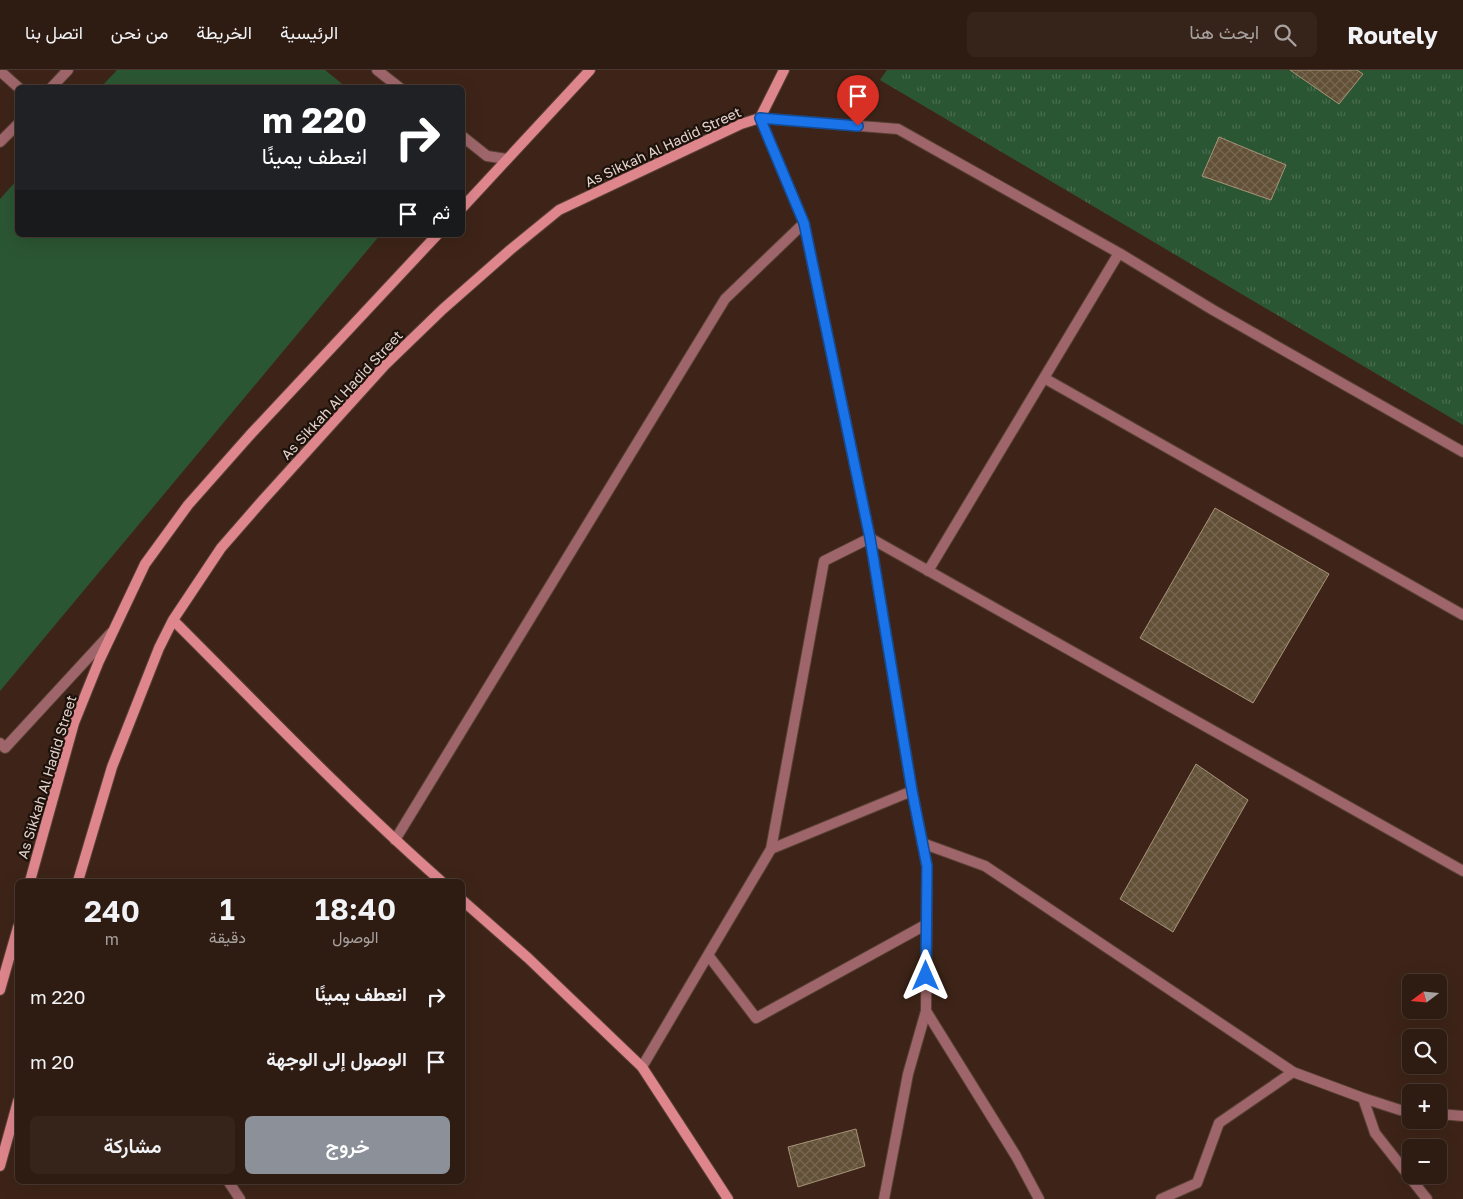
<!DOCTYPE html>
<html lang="ar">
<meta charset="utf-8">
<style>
:root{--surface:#2e1b12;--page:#36241b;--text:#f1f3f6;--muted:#a7a19f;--line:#493932;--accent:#8c9099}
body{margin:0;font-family:"Golos Text",Vazirmatn,sans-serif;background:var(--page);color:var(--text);direction:rtl;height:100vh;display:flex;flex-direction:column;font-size:19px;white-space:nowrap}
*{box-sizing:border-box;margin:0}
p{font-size:16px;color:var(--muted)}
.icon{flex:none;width:28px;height:28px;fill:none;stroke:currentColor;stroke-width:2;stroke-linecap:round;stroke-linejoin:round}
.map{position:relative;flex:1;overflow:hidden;direction:ltr}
.side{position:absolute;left:15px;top:809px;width:450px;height:305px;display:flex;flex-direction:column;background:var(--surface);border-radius:8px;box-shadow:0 5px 20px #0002,0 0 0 1px var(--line);direction:rtl}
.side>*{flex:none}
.top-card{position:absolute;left:15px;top:15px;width:450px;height:152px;border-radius:8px;box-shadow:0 5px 20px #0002,0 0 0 1px var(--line);direction:rtl;background:#202124;color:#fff;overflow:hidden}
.needle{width:32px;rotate:254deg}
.tools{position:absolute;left:1402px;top:904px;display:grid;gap:10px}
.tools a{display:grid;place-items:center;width:45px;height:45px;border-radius:8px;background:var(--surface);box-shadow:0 5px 20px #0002,0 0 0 1px var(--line);font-size:25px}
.pin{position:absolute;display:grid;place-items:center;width:42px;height:42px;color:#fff;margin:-51px -21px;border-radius:50% 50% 50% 0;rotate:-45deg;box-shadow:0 0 5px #0007}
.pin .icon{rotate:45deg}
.me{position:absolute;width:55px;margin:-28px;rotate:0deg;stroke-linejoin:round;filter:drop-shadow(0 0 4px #0008)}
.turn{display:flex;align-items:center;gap:18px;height:105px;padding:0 15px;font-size:22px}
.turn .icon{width:65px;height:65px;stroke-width:2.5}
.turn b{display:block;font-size:35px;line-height:42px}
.then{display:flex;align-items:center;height:48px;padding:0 15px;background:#0003;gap:10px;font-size:19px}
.eta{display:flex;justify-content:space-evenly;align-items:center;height:85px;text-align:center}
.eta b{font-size:30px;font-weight:600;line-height:35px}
.primary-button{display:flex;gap:10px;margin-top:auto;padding:10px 15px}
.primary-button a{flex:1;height:58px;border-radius:8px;background:var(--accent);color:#fff;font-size:20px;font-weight:600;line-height:58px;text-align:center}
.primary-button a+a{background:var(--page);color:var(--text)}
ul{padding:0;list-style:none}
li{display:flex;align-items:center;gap:15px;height:65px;padding:0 15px}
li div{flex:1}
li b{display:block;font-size:19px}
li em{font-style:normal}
header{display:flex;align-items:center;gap:30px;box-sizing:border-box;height:70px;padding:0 25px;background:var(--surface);border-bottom:1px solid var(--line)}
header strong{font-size:24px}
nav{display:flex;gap:28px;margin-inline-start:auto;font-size:18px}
.search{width:350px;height:45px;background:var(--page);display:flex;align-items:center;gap:12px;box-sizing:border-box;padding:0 18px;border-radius:8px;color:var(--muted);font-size:19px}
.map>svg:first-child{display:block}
.park{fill:url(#park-tufts)}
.pitch{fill:#2b5633}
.building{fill:url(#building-cross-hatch);stroke:#a79478}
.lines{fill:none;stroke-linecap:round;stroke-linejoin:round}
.lane-casing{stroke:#594035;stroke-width:12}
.street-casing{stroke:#594035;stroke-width:12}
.secondary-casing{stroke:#594035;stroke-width:12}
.lane{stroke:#9e666a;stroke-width:10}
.street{stroke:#9e666a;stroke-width:10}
.secondary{stroke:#df868d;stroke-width:10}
.route-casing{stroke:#114b97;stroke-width:12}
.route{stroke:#1a73e8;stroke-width:9}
.labels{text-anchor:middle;stroke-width:4.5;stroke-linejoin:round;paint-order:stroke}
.street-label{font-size:14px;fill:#e4d2cb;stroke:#1c110b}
</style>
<header>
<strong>Routely</strong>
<div class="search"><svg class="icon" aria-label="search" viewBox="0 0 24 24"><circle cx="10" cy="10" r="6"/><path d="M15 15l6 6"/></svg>ابحث هنا</div>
<nav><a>الرئيسية</a><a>الخريطة</a><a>من نحن</a><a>اتصل بنا</a></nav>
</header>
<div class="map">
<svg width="1463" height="1129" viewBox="0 0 1463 1129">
<defs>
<pattern id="park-tufts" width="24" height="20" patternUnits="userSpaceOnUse" patternTransform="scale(1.25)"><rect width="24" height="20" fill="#2b5633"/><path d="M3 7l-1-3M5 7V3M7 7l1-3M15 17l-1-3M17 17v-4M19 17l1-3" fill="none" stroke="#4a6d4f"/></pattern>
<pattern id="building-cross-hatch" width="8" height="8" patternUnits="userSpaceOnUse" patternTransform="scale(1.25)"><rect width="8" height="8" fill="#625037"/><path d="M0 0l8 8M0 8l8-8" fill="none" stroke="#786853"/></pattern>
</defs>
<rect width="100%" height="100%" fill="#3e2418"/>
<path class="park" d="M 887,0 L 1463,0 L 1463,355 L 880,10 Z"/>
<path class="pitch" d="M 117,0 L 325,0 L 346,17 L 101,17 Z
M 17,110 L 18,165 L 380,165 L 0,621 L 0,129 Z"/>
<path class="building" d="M 1290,0 L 1357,0 L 1363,4 L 1339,34 Z
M 1219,67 L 1286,95 L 1271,130 L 1202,106 Z
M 1215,438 L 1329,504 L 1253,633 L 1140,568 Z
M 1196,694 L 1248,730 L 1173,862 L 1120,829 Z
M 856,1059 L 865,1096 L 798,1117 L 788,1077 Z"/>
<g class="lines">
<defs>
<path id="lane" d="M 228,1111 L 240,1129"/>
<path id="street" d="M 377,0 L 400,18
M 0,1 L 19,18
M 51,18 L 68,0
M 462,66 L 487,86 L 507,89
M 0,72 L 18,54
M 1044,308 L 1463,545
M 928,501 L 1119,183
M 0,673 L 5,678 L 111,563
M 912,721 L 771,779 L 708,885 L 756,948 L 927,854
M 395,770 L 725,229 L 804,153
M 922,773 L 985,796 L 1293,1002 L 1363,1028 L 1400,1040 L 1411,1041
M 771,779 L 824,491 L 870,468 L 1463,801
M 926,941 L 1016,1086 L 1039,1129
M 642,997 L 708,885
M 1363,1028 L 1375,1063 L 1427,1129
M 1439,1044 L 1463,1046
M 884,1129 L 908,1004 L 926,941 L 927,796 L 912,721 L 870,468 L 804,153 L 760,48 L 898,59 L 1119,183 L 1213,240 L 1463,382
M 1161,1129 L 1197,1113 L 1219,1053 L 1293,1002"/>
<path id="secondary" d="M 462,138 L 590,0
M 173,550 C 261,638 348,729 441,811
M 30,811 L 74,653 L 99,591 L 145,494 L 188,435 L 250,365 L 437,165
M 78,811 L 112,697 L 159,578 L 173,550 L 221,478 L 262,431 L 385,295 L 443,239 L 510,180 L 559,140 L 741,54 L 760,48 L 784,0
M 462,830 L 528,888 L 642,997 L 728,1129
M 0,920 L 18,857
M 0,1096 L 18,1031"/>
</defs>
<use href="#lane" class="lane-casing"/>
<use href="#street" class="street-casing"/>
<use href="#secondary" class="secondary-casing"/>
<use href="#lane" class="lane"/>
<use href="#street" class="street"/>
<use href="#secondary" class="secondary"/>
</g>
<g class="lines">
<defs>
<path id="route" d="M 858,56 L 760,48 L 804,153 L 870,468 L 912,721 L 927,796 L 926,906"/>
</defs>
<use href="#route" class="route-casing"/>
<use href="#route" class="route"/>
</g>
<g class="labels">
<g class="street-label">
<text transform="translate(663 77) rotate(-25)" y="5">As Sikkah Al Hadid Street</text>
<text transform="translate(342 325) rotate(-47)" y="5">As Sikkah Al Hadid Street</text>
<text transform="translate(47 707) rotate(-73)" y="5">As Sikkah Al Hadid Street</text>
</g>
</g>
</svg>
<div class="tools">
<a><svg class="needle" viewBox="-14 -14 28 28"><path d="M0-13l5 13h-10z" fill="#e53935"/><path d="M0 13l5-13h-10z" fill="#a7a19f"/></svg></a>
<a><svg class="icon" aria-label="search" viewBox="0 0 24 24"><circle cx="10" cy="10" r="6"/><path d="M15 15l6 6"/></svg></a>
<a>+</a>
<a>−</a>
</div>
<div class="pin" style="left:858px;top:56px;background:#d93025"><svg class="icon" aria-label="arrive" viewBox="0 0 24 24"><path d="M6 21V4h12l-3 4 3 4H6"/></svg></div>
<svg class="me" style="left:926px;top:906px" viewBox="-20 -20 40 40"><path d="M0-17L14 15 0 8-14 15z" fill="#1a73e8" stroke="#fff" stroke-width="4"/></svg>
<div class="top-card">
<div class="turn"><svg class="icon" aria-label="right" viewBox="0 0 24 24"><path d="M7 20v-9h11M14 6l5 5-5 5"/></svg><div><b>220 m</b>انعطف يمينًا</div></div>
<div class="then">ثم<svg class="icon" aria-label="arrive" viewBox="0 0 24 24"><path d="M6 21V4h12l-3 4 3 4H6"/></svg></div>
</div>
<section class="side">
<div class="eta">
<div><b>18:40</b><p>الوصول</p></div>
<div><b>1</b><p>دقيقة</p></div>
<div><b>240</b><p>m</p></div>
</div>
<ul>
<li><svg class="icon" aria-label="right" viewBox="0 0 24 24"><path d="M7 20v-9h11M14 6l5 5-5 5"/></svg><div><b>انعطف يمينًا</b></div><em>220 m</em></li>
<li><svg class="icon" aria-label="arrive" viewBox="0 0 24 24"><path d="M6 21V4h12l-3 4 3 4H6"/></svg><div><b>الوصول إلى الوجهة</b></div><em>20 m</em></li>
</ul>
<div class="primary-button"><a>خروج</a><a>مشاركة</a></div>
</section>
</div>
